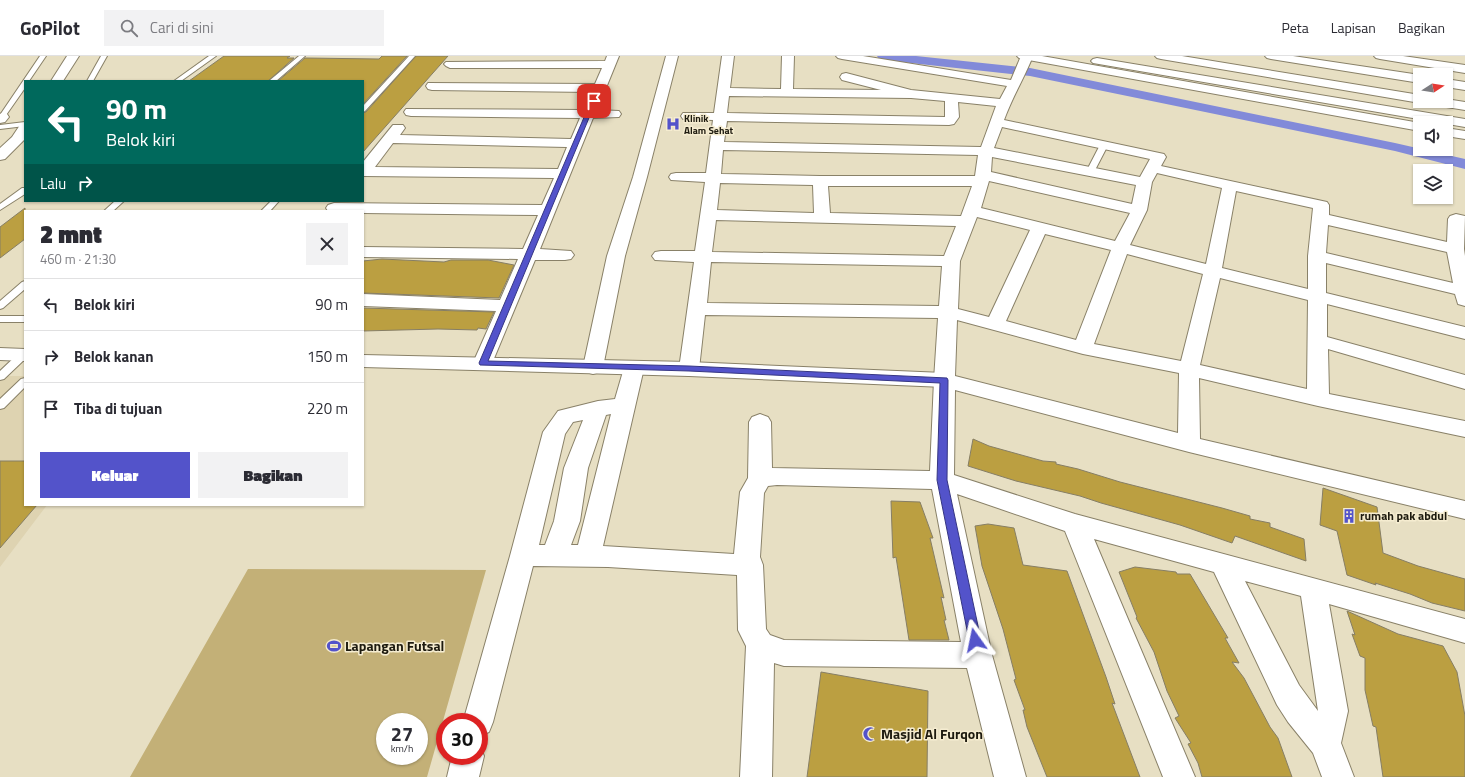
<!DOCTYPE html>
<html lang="id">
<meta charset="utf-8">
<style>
:root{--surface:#fff;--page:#f2f2f3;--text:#2b2b33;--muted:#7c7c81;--line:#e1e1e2;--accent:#5353ca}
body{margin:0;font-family:"Titillium Web",sans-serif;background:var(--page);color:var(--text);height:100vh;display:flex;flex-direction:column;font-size:15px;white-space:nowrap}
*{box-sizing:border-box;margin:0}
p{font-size:13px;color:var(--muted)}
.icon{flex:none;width:22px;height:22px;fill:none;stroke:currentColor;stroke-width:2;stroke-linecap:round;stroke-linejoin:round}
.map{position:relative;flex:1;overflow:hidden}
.side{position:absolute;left:24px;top:154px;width:340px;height:296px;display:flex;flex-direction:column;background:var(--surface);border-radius:0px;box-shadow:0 1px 3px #0004}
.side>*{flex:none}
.banner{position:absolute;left:24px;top:24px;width:340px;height:122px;border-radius:0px;box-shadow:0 1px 3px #0004;background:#00695c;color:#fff;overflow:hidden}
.needle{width:26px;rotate:78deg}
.controls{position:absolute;left:1413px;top:12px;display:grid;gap:8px}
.controls a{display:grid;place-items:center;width:40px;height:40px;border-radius:0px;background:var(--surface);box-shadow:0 1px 3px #0004;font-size:20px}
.speed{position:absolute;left:376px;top:657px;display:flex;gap:8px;font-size:20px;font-weight:700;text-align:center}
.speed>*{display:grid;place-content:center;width:52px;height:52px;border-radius:50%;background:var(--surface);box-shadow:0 1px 3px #0004;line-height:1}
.speed small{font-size:10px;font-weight:400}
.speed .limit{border:6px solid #d22;background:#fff;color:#111}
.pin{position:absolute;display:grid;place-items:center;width:34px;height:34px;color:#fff;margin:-17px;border-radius:8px;box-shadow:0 2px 6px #0006}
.me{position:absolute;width:44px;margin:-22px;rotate:348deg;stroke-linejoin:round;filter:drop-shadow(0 0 3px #0008)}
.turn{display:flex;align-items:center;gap:14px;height:84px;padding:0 16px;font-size:18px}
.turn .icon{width:52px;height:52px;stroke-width:2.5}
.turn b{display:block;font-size:28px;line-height:34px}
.then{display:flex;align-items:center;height:38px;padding:0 16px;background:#0003;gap:8px;font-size:15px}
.round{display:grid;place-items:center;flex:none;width:42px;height:42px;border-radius:0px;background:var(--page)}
.summary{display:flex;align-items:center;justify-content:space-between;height:68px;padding:0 16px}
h1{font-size:24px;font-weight:800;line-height:30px}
.cta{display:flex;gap:8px;margin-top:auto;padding:8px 16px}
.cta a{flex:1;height:46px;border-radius:0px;background:var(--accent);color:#fff;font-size:16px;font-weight:800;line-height:46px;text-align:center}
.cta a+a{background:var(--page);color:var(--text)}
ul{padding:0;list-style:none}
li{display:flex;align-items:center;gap:12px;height:52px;padding:0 16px;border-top:1px solid var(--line)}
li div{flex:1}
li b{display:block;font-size:15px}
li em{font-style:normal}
header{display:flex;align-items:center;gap:24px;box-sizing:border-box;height:56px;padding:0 20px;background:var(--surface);border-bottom:1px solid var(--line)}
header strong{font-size:19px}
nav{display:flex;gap:22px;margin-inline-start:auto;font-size:14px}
.search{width:280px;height:36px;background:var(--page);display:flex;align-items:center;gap:10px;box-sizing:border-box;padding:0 14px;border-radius:0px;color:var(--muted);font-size:15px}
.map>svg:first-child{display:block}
.built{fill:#ded3b1}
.green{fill:#c3b077;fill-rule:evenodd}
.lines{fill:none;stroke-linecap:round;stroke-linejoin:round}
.canal{fill:#828ad9;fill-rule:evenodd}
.building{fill:#bb9f41;stroke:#867e65}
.service-casing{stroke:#898168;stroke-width:2}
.minor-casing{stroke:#898168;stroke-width:2}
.tertiary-casing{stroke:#898168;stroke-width:2}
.service{fill:#fff;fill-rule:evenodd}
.minor{fill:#fff;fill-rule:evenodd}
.tertiary{fill:#fff;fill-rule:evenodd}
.route{fill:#5353ca;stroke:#363683}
.labels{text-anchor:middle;stroke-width:3;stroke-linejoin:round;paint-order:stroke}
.far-poi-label{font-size:10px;font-weight:bold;fill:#1d1a0f;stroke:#f5ecd0;text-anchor:start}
.poi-label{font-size:12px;font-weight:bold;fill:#1d1a0f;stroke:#f5ecd0;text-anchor:start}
.near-poi-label{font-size:14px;font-weight:bold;fill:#1d1a0f;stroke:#f5ecd0;text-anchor:start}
</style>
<header>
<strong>GoPilot</strong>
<div class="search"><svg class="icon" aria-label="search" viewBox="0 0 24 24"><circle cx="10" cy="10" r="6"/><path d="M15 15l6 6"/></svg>Cari di sini</div>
<nav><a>Peta</a><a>Lapisan</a><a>Bagikan</a></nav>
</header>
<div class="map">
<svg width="1465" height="721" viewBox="0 0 1465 721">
<rect width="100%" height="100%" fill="#e7dfc3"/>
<path class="built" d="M 0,320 L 25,320 L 25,449 L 47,449 L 0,511 Z"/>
<path class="green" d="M 248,513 L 486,514 L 427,721 L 130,721 ZM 385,666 L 419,666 L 419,700 L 385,700 Z"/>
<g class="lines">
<path class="canal" d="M 877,0 L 916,0 L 1030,12 L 1395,87 L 1465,103 L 1465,113 L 1395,95 L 1030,20 L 883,4 L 879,3 Z"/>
</g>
<path class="building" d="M 224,0 L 290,0 L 287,2 L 294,2 L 268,25 L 189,25 Z
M 382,0 L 407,0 L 363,48 L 363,25 L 278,25 L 305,2 L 379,3 Z
M 416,0 L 448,0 L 363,96 L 363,57 L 366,56 Z
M 25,152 L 25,183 L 0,202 L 0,171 Z
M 382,203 L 444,206 L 451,204 L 488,204 L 514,209 L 499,242 L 363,237 L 363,205 Z
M 363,252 L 494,256 L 486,273 L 478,272 L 477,274 L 438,273 L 363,275 Z
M 973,383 L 989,390 L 1043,405 L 1056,406 L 1056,408 L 1078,413 L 1120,426 L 1222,452 L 1250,460 L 1250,463 L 1270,467 L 1270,471 L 1304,483 L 1306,505 L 1235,480 L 1232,487 L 1180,469 L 1101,447 L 1080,440 L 1016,425 L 968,410 Z
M 0,405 L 25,405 L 25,449 L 37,449 L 0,492 Z
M 1323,432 L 1377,451 L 1383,497 L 1418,510 L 1465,523 L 1465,555 L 1432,547 L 1410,538 L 1375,527 L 1376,529 L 1347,519 L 1337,475 L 1320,469 Z
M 891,445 L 920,446 L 933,482 L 930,482 L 944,542 L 941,541 L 946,564 L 944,564 L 949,584 L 909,584 L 896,501 L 893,502 Z
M 988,468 L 1014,472 L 1023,509 L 1067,515 L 1106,621 L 1115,648 L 1112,647 L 1140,721 L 1047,721 L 1027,671 L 1023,654 L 1025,654 L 1014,624 L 1016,623 L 1003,573 L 982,510 L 975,470 Z
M 1135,511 L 1176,516 L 1177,518 L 1190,518 L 1228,582 L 1225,582 L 1239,607 L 1232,606 L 1244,622 L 1270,671 L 1278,682 L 1292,721 L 1202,721 L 1198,707 L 1188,688 L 1191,687 L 1175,662 L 1179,660 L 1167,635 L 1154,596 L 1136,562 L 1137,561 L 1119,516 Z
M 1347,555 L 1398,578 L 1443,590 L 1457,616 L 1465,660 L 1465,721 L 1383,721 L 1376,671 L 1373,670 L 1365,634 L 1365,602 L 1360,600 L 1352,578 L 1355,579 Z
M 821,616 L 928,635 L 927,721 L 807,721 Z"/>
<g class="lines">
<defs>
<path id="service" d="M 40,0 L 46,0 L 29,25 L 25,25 L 25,32 L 4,62 L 0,62 L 0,59 Z
M 101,0 L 107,0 L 93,25 L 87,25 Z
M 209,0 L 216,0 L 181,25 L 174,25 Z
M 299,0 L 305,0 L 276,25 L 269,25 Z
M 409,0 L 415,0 L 365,55 L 363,56 L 363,50 Z
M 25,66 L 25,70 L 0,73 L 0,69 Z
M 1104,87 L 1108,89 L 1094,116 L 1093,118 L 1087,118 L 1086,116 L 1100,89 Z
M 22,132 L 25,132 L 25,138 L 0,154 L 0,148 Z
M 115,145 L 124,145 L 113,155 L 104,155 Z
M 271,145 L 279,145 L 270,155 L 261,155 Z
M 25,225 L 25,233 L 3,252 L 0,253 L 0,245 L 22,226 Z
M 0,260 L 25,260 L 25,266 L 0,266 Z
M 23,296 L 25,296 L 25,303 L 4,323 L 0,324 L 0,315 L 19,297 Z
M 25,322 L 25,331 L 4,352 L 0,353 L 0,343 L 21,323 Z"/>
<path id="minor" d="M 607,0 L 619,0 L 597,54 L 619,55 L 621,58 L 619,61 L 593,62 L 540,193 L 571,195 L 574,199 L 571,203 L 565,204 L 535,204 L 490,312 L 483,313 L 476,312 L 473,307 L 496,255 L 363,250 L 363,238 L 500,244 L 518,203 L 363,201 L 363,191 L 523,193 L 538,159 L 363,157 L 363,155 L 328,155 L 326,152 L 328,149 L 334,147 L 542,149 L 554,122 L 363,120 L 363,106 L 393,69 L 403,69 L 405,72 L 400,79 L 571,83 L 580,62 L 411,60 L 406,59 L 404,56 L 406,53 L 584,54 L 592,36 L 432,34 L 428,33 L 426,30 L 428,27 L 595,28 L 602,12 L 450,12 L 446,10 L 444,8 L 446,6 L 605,5 ZM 393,87 L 567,91 L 558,113 L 375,111 Z
M 666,0 L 678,0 L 647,121 L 625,200 L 603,311 L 600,316 L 593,318 L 586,316 L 583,311 L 607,200 L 633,121 Z
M 722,0 L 734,0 L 730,32 L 781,33 L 782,0 L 794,0 L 793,33 L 881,34 L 842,24 L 840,21 L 842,18 L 846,17 L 911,34 L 1000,43 L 1007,30 L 842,3 L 838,2 L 836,0 L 863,0 L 1011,24 L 1021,0 L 1033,0 C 1024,22 1012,42 1004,64 L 1164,98 L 1166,101 L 1161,110 L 1327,146 L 1329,149 L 1329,159 L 1447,186 L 1448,163 L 1450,160 L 1456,158 L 1465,160 L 1464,193 L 1465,200 L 1465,250 L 1458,248 L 1455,238 L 1326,207 L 1326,237 L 1465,271 L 1465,283 L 1327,248 L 1327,281 L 1465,319 L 1465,333 L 1328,293 L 1329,338 L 1465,365 L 1465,381 L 1318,350 L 1199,322 L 1200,383 L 1465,445 L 1465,463 L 1189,396 L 955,334 L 954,419 L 1075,458 L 1465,563 L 1465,587 L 1329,548 L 1348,655 L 1341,687 L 1354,721 L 1322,721 L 1313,697 L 1288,666 L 1277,649 L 1214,516 L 1094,483 L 1195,721 L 1163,721 L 1065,475 L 957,438 L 992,599 L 1026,721 L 994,721 L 967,612 L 784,610 L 774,607 L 772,721 L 740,721 L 746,590 L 738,574 L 737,519 L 608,511 L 533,510 L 493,666 L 489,676 L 479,680 L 479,666 L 463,666 L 510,500 L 543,376 L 558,355 L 598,345 L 615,343 L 624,312 L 627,307 L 634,305 L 641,307 L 644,312 L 603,490 L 734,498 L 740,436 L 748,422 L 749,366 L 752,361 L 760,358 L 768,361 L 771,366 L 772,412 L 930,415 L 934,324 L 938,262 L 705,259 L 699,313 L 696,318 L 689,320 L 682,318 L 679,313 L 694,206 L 655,204 L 652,200 L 655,196 L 661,195 L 695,195 L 705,126 L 671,124 L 669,121 L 671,118 L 676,117 L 706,117 L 713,64 L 683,63 L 681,60 L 683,57 L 714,57 ZM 729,40 L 911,42 L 945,45 L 945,61 L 727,57 ZM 958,46 L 996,50 L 981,91 L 724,86 L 727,65 L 949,69 L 954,68 L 959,61 ZM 1002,71 L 1150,103 L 1140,121 L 994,92 ZM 723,94 L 978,99 L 975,120 L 820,120 L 721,118 ZM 992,101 L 1136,129 L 1132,148 L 991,116 ZM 1157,117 L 1222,132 L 1206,208 L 1130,189 L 1147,154 L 1152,126 ZM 989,125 L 1130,157 L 1115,185 L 981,152 ZM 720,127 L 813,129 L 814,157 L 717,154 ZM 828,130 L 972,130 L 961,160 L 830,157 ZM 1236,135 L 1313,152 L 1308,200 L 1308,233 L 1222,212 ZM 977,161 L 1030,174 L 989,261 L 958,253 L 960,205 ZM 716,164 L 956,170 L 944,200 L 712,196 ZM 1328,169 L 1447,196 L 1453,227 L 1326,197 ZM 1045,178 L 1111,194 L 1076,284 L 1006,265 ZM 1127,198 L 1203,218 L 1181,305 L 1094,288 ZM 711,206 L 942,210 L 939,250 L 707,247 ZM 1220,222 L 1308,244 L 1307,333 L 1200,309 ZM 957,264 L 1083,298 L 1179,317 L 1178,377 L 955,320 ZM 611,358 L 578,489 L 571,489 L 580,465 L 588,412 L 606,359 ZM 583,364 L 564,412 L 554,465 L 545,489 L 539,489 L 565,378 L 573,366 ZM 777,429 L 932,433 L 961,586 L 784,584 L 770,579 L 766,573 L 763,509 L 760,501 L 764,437 L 768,430 ZM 1245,525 L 1301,540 L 1318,655 L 1299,629 Z
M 1155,0 L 1182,0 L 1420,39 L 1420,45 L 1425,45 L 1420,47 L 1161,3 L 1157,2 Z
M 1265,0 L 1293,0 L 1420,19 L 1420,27 L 1271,3 L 1267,2 Z
M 1374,0 L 1403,0 L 1465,9 L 1465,17 L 1380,3 L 1376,2 Z
M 1097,2 L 1465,63 L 1465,71 L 1093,7 L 1091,5 L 1093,3 Z
M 1446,23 L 1465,26 L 1465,34 L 1446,31 Z
M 1446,43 L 1465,46 L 1465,54 L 1434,49 L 1429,48 L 1428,45 L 1446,45 Z
M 2,57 L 7,58 L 9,61 L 5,66 L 0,67 L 0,58 Z
M 479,689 L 484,700 L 479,721 L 447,721 L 452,700 L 479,700 Z"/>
<path id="tertiary" d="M 67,0 L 79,0 L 63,25 L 51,25 Z
M 1017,0 L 1042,0 L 1420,67 L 1420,75 L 1023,3 L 1019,2 Z
M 25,68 L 24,84 L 5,103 L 0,104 L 0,92 L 12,81 L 20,69 Z
M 1446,72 L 1465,75 L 1465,83 L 1446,80 Z
M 0,292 L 25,293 L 25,305 L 0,304 Z
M 363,299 L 689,306 L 944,317 L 951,319 L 954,324 L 951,329 L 944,331 L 689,320 L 363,311 Z"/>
</defs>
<use href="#service" class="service-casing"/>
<use href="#minor" class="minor-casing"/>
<use href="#tertiary" class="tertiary-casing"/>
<use href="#service" class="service"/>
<use href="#minor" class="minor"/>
<use href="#tertiary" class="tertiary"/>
</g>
<path class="route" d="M 594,43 L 596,45 L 488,305 L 689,310 L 947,322 L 948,324 L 947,424 L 981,584 L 979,588 L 975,589 L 971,588 L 969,584 L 937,424 L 940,327 L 689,315 L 480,309 L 479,307 L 591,45 Z"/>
<defs>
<symbol id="hospital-bare" viewBox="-9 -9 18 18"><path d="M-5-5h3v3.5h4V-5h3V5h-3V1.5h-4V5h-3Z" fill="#5353ca" stroke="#f5ecd0" stroke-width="2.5" paint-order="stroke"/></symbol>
<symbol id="building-bare" viewBox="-9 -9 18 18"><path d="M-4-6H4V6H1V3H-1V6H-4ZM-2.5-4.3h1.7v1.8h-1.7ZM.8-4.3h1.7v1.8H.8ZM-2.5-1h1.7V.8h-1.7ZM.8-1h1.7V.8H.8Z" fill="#5353ca" stroke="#f5ecd0" stroke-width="2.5" paint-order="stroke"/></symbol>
<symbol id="stadium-bare" viewBox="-9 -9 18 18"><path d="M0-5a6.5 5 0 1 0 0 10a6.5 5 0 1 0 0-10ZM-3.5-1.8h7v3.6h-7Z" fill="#5353ca" stroke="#f5ecd0" stroke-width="2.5" paint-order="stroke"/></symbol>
<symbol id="mosque-bare" viewBox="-9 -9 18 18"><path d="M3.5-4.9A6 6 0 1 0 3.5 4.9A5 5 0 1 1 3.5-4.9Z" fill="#5353ca" stroke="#f5ecd0" stroke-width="2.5" paint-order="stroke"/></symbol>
</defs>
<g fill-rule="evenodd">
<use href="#hospital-bare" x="663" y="58" width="20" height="20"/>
<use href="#building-bare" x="1339" y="450" width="20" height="20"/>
<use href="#stadium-bare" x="324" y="580" width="20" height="20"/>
<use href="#mosque-bare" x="860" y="668" width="20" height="20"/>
</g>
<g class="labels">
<g class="far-poi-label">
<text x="684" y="66">Klinik<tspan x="684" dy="12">Alam Sehat</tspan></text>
</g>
<g class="poi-label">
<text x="1360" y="464">rumah pak abdul</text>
</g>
<g class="near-poi-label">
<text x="345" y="595">Lapangan Futsal</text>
<text x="881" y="683">Masjid Al Furqon</text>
</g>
</g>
</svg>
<div class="controls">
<a><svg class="needle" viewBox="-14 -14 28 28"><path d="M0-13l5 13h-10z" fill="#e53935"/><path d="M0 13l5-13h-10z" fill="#7c7c81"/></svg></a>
<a><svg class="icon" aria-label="sound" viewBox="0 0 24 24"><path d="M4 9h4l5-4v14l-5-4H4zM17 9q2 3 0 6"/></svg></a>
<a><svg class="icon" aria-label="layers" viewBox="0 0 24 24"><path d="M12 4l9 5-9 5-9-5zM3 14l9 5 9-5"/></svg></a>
</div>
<div class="speed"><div>27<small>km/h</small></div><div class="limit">30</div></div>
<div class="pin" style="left:594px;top:45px;background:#d93025"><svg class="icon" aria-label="arrive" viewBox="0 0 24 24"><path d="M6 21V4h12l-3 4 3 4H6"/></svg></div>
<svg class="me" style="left:975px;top:584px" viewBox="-20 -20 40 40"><path d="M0-17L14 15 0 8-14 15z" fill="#5353ca" stroke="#fff" stroke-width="4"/></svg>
<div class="banner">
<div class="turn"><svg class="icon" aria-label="left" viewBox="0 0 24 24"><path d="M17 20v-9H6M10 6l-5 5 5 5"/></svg><div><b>90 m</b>Belok kiri</div></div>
<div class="then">Lalu<svg class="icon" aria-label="right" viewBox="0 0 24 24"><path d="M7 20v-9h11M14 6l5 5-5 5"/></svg></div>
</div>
<section class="side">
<div class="summary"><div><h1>2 mnt</h1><p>460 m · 21:30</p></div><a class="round"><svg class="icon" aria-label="close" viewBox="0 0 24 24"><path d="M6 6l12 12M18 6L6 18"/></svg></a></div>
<ul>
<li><svg class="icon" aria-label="left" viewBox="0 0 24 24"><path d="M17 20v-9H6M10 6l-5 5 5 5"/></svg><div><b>Belok kiri</b></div><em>90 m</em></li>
<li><svg class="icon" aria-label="right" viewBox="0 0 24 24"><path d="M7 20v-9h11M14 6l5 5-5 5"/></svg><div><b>Belok kanan</b></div><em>150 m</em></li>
<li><svg class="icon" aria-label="arrive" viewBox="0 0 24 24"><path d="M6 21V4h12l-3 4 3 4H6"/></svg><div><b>Tiba di tujuan</b></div><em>220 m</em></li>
</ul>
<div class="cta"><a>Keluar</a><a>Bagikan</a></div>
</section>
</div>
